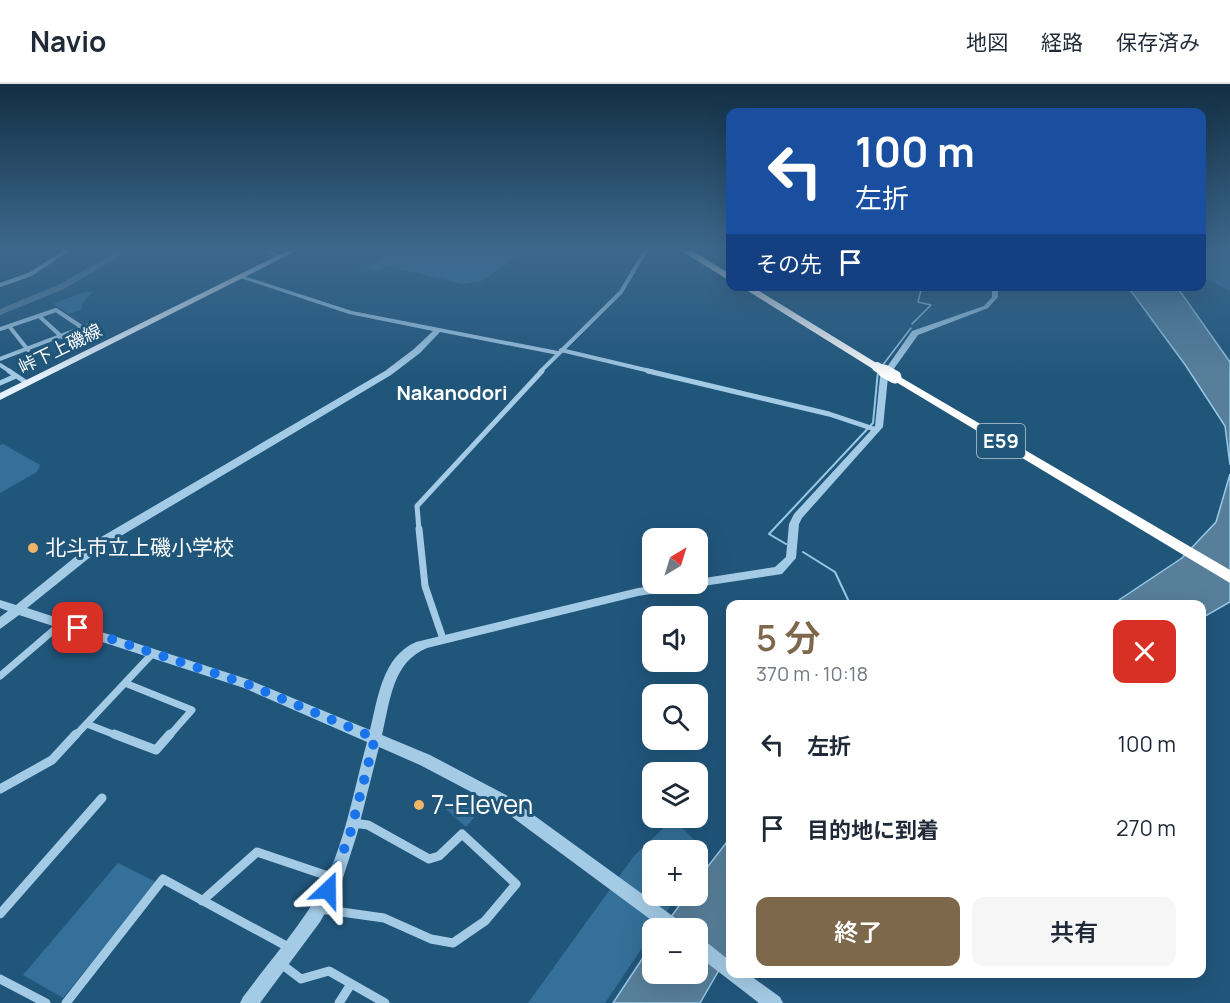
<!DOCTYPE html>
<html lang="ja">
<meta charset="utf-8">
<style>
:root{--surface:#fff;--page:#f6f6f7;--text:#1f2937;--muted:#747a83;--line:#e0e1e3;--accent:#7e684c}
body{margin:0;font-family:Manrope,"Noto Sans JP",sans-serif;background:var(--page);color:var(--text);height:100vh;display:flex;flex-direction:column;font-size:22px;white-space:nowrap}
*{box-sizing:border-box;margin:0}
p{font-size:20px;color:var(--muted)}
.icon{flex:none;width:33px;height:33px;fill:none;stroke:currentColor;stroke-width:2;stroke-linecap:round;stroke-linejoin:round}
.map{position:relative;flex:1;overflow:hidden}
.drawer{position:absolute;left:726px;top:516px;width:480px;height:378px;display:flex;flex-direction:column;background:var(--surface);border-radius:12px;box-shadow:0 6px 24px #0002}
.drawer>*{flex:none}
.guide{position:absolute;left:726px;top:24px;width:480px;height:183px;border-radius:12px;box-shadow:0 6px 24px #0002;background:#1a4fa0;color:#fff;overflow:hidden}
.needle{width:39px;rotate:38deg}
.tools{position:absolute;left:642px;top:444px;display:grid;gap:12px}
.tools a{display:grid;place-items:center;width:66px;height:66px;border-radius:12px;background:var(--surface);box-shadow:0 6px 24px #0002;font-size:30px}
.pin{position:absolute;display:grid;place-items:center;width:51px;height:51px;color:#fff;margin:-26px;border-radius:12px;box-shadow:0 3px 9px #0006}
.me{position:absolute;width:66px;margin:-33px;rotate:23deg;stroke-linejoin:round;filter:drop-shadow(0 0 4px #0008)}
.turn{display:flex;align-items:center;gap:21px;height:126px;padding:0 30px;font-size:27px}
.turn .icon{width:78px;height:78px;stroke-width:2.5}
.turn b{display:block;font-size:42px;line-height:51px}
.then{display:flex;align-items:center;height:57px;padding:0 30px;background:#0003;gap:12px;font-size:22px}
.round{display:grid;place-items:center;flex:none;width:63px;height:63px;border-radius:12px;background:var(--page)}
.head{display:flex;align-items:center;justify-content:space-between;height:102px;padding:0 30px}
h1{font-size:36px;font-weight:600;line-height:45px;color:var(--accent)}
.action{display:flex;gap:12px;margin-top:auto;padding:12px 30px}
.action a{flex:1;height:69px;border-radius:12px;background:var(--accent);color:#fff;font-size:24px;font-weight:600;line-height:69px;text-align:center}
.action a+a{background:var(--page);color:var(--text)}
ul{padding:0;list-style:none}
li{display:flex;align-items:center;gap:18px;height:84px;padding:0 30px}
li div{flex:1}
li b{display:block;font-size:22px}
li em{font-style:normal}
header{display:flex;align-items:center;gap:36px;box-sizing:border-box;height:84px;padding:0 30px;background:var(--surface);border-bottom:2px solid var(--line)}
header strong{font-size:28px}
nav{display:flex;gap:33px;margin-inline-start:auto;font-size:21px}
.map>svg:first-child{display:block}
.green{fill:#347099}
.water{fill:#587f9a;stroke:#97c8e7;stroke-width:1.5}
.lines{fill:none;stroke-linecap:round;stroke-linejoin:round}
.stream-far1{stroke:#97c8e7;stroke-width:1.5}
.stream{stroke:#97c8e7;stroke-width:2}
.river{fill:#587f9a;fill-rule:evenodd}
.minor-far3{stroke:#a4cbe6;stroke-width:4}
.minor-far2{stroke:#a4cbe6;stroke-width:5}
.minor-far1{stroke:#a4cbe6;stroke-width:7}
.minor{stroke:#a4cbe6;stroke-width:9}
.tertiary{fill:#a4cbe6;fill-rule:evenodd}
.primary{fill:#e5f1fd;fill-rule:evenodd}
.motorway{fill:#fff;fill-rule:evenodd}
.motorway-bridge-far1{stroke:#fff;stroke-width:10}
.motorway-bridge{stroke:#fff;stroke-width:13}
.route{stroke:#1a73e8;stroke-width:10;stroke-dasharray:0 18}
.poi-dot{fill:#f2b565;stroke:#21567b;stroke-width:2}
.labels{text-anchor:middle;stroke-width:6;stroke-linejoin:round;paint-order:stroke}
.far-street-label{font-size:18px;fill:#fff;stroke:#21567b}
.far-quarter-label{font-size:20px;font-weight:bold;fill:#fff;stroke:#21567b}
.shield{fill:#21567b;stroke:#bcccd7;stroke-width:1.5}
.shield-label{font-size:20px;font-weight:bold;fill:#fff}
.poi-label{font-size:21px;fill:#fff;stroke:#21567b;text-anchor:start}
.near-poi-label{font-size:26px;fill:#fff;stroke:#21567b;text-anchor:start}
</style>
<header>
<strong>Navio</strong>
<nav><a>地図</a><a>経路</a><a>保存済み</a></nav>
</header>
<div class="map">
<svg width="1230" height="919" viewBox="0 0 1230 919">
<rect width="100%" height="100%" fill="#21567b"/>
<path class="green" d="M 395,166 C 417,166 503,160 515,174 L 482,197 L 462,200 L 386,182 L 377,187 L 365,184 Z
M 1202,166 L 1230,167 L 1230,207 L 1202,192 Z
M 83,208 L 93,208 L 82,220 L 81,226 L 69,230 L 53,220 Z
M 3,360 L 40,381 L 37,388 L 0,409 L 0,361 Z
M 463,708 L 485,721 L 466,743 L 446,725 Z
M 673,735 L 707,768 L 698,781 L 698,766 L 652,766 L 652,812 L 677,812 L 605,919 L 528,919 L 634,772 Z
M 118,779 L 156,798 L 63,914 L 23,891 Z"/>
<path class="water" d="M 1128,203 L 1177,203 L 1230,278 L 1230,381 L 1225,342 L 1186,282 Z
M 1230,390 L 1230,518 L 1202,534 L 1202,520 L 1113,520 L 1182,474 L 1216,438 Z
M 730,754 L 730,867 L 700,919 L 613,919 L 652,860 L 652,890 L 698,890 L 698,844 L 663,844 L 686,812 L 698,812 L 698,795 Z"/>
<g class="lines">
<path class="stream-far1" d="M 725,166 L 730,167
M 912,240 L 931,221 L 918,218 L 922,202
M 882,282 L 911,244"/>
<path class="stream" d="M 786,460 L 769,450 L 873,339 L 878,287
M 803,468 L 835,488 L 850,520"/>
<path class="river" d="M 120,166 L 130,166 L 64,205 L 0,231 L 0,225 L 58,201 Z"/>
<path class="minor-far3" d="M 0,201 L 31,190 L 67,166
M 39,232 L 62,253
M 9,242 L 28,266
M 0,245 L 56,226 L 83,244
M 561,266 L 654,288
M 0,275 L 92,240
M 0,281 L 11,288
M 540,288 L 621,208 L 646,166"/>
<path class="minor-far2" d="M 9,287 L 27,299
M 648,287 L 829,330 L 877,346
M 0,299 L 16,292
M 419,446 L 417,422 L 542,287"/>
<path class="minor-far1" d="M 419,445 L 425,502 L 443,555
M 0,592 L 62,539
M 125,599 L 192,626 L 169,652
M 87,640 L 118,652
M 75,652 L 153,569"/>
<path class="minor" d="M 114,650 L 156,666 L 170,650
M 0,705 L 52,676 L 76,650
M 202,817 L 257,768 L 334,794
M 320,825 L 384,834 L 431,855 L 453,859 L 485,837 L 516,800 L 462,750 L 439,772 L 429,775 L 368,741 L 353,739
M 0,830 L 102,714
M 280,879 L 301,895 L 329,887 L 385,919
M 0,895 L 46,919
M 66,919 L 163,795 L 290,864
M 339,919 L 351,900"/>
<path class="tertiary" d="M 260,166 L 270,166 L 285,173 L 280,174 Z
M 240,192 L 244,192 L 352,227 L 558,267 L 562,269 L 558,271 L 440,248 L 420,269 L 391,291 L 104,462 L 27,524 L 247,595 L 370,646 C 378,614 382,573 416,558 L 638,504 L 666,500 L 698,500 L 698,495 L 775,483 L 786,473 L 789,440 L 794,430 L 875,342 L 880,293 L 912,247 L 984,222 L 992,213 L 992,202 L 998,202 L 998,213 L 988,224 L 918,251 L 888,293 L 883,343 L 802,434 L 799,440 L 796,474 L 782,490 L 638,512 L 427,564 C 392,578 390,618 382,651 L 430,671 L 506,711 L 681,838 L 683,844 L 662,844 L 496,721 L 420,681 L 379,663 L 357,750 L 341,800 L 320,838 L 260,919 L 240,919 L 243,913 C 271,875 310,832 329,789 C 347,748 355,701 367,658 L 244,604 L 19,531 L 0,545 L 0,533 L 8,527 L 0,524 L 0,516 L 16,521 L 96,456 L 385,287 L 414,265 L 433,247 L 349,230 L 240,194 Z
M 698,854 L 704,856 L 730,877 L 730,890 L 748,890 L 780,913 L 783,919 L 759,919 L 698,872 Z"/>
<path class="primary" d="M 289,166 L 298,166 L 0,316 L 0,309 Z"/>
<path class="motorway" d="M 680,166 L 691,166 L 730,190 L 730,197 Z
M 740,202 L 751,202 L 883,283 L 877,286 L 873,285 Z
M 895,290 L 1230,486 L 1230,499 L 891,295 L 889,293 Z"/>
<path class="motorway-bridge-far1" d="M 877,283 L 886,288"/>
<path class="motorway-bridge" d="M 884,287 L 895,293"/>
</g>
<linearGradient id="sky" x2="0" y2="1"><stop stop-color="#122f44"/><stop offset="0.56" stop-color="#3d688d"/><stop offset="1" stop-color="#3d688d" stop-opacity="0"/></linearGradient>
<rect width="1230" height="295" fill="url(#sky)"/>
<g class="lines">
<path class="route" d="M 78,544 L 247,600 L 375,654 L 350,750 L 328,806"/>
</g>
<g class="poi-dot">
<circle cx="33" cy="464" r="6"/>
<circle cx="419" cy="721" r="6"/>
</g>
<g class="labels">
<g class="far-street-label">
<text transform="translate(60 265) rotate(-26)" y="6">峠下上磯線</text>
</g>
<g class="far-quarter-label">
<text x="452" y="316">Nakanodori</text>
</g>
<rect class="shield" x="977" y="340" width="48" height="34" rx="4.5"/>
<g class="shield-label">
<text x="1001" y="364">E59</text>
</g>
<g class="poi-label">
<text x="45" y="471">北斗市立上磯小学校</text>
</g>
<g class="near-poi-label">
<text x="431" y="730">7-Eleven</text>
</g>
</g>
</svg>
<div class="tools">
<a><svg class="needle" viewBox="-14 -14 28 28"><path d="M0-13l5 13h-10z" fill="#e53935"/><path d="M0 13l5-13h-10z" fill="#747a83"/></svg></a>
<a><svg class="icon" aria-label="sound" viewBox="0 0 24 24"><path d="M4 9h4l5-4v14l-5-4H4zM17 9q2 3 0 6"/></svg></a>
<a><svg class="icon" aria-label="search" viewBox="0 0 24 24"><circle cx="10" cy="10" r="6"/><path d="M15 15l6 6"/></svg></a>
<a><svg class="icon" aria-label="layers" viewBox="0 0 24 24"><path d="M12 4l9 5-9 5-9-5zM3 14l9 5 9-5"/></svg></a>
<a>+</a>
<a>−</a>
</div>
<div class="pin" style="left:78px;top:544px;background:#d93025"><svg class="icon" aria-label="arrive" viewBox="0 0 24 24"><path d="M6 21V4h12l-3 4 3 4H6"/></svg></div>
<svg class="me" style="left:328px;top:806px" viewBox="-20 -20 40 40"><path d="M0-17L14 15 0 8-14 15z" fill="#1a73e8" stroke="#fff" stroke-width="4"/></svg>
<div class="guide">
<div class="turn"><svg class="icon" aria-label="left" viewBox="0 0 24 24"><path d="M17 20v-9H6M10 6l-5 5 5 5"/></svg><div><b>100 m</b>左折</div></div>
<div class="then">その先<svg class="icon" aria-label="arrive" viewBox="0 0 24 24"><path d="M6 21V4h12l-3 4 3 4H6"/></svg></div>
</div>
<section class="drawer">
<div class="head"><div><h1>5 分</h1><p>370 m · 10:18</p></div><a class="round" style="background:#d93025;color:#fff"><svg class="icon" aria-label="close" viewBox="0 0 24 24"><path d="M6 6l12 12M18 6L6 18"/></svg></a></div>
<ul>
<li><svg class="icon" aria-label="left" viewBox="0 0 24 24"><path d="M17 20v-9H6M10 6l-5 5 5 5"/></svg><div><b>左折</b></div><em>100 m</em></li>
<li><svg class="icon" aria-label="arrive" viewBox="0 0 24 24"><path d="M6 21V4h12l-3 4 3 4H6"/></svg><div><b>目的地に到着</b></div><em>270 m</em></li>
</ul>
<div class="action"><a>終了</a><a>共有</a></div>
</section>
</div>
